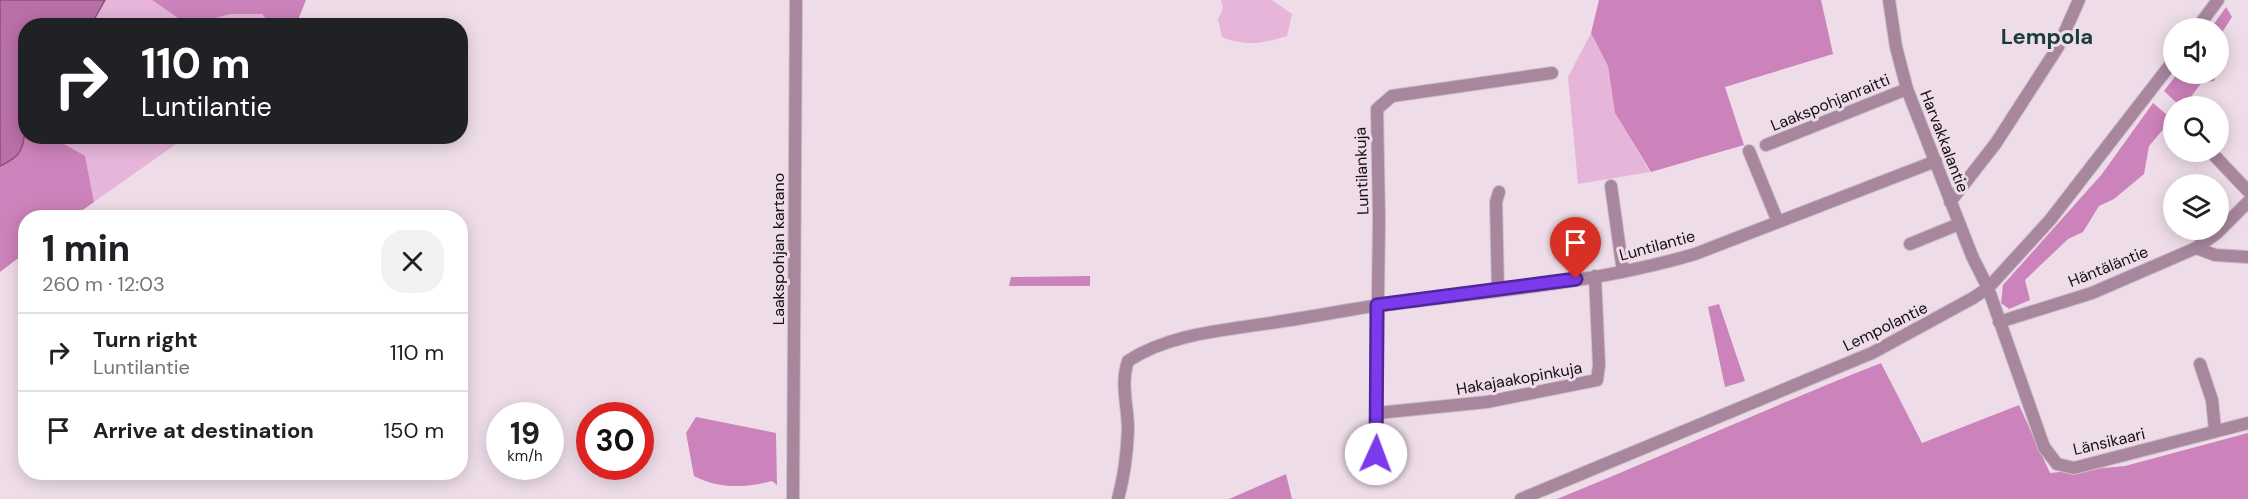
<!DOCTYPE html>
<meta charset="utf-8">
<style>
:root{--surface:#fff;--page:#f2f2f2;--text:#202124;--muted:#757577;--line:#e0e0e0}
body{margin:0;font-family:"DM Sans",sans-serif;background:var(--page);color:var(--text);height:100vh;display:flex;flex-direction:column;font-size:22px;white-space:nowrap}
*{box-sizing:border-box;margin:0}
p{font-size:20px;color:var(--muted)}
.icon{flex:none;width:33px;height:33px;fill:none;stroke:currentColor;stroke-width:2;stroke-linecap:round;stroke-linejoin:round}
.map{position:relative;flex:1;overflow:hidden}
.panel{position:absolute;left:18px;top:210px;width:450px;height:270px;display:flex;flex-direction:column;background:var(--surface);border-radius:24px;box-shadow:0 3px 15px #0003}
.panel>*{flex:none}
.top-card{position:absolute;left:18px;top:18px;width:450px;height:126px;border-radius:24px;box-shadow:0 3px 15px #0003;background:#202124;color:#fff;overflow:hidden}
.buttons{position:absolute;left:2163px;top:18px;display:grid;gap:12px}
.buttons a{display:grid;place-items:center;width:66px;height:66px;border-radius:50%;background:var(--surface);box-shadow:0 3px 15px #0003;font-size:30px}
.speed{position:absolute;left:486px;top:402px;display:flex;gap:12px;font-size:30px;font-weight:700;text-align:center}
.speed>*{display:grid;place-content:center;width:78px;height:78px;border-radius:50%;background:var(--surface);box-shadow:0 3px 15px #0003;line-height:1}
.speed small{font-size:15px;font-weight:400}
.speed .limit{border:9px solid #d22;background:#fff;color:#111}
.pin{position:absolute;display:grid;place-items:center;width:51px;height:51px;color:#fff;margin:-62px -26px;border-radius:50% 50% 50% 0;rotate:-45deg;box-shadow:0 0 6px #0007}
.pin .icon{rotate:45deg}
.me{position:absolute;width:66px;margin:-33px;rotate:2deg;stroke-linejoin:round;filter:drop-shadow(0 0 4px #0008)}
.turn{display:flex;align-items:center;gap:21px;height:126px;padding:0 24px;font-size:27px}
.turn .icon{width:78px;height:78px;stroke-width:2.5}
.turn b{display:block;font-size:42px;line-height:51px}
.round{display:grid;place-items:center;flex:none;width:63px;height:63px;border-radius:24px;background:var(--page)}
.summary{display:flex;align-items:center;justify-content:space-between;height:102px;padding:0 24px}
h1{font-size:36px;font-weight:800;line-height:45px}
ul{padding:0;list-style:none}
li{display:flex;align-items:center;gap:18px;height:78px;padding:0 24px;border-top:2px solid var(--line)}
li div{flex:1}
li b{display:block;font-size:22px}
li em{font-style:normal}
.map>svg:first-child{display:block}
.green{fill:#e6b5d9}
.forest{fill:#cc82ba}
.water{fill:#b970a8;stroke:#88537b;stroke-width:1.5}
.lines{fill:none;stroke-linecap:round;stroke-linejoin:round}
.minor-casing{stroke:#cbbcc7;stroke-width:14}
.minor{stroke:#a7869e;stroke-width:12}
.route-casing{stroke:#51269a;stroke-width:15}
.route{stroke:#7c3aed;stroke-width:10}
.labels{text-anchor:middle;stroke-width:6;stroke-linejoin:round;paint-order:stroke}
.street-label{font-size:16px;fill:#140f13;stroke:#eedde9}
.district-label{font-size:22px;font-weight:bold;fill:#1a3c38;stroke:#eedde9}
</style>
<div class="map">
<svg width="2248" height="499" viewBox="0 0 2248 499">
<rect width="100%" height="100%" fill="#eedde9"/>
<path class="green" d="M 105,0 L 152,0 L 188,25 L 231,14 L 262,14 L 272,25 L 91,26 Z
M 1221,0 L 1272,0 L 1292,14 L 1287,36 C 1264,43 1246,47 1222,37 L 1218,20 L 1223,8 Z
M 1591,33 L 1608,66 L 1615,113 L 1650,172 L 1578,184 L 1568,77 Z
M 52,137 L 186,137 L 94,202 L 85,157 Z"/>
<path class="forest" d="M 152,0 L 306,0 L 296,25 L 272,26 L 262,14 L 231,14 L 188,25 Z
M 1599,0 L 1821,0 L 1833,54 L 1725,87 L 1744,145 L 1651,172 L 1615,113 L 1608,66 L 1591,33 Z
M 2226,7 L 2232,17 L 2219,37 L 2218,28 L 2211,28 Z
M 2177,74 L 2217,74 L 2214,81 L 2202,82 L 2184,106 L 2180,106 L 2164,91 Z
M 2153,103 L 2172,119 L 2149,146 L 2144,174 L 2114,199 L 2099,206 L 2083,232 L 2068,239 L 2025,280 L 2030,300 L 2009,309 L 2001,303 L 2003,285 L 2102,174 Z
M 24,131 L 26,136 L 52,137 L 85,156 L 94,202 L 73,217 L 26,218 L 25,253 L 0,272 L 0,166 C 17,158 22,149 24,131 Z
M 1090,276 L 1090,286 L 1009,286 L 1011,277 Z
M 1719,304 L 1745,381 L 1725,387 L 1708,307 Z
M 1881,363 L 1922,443 L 2019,405 L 2050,473 L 2125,466 L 2248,433 L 2248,499 L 1557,499 C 1665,455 1772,406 1881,363 Z
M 696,417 L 776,433 L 777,485 L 772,481 C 746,488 718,489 694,476 L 686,433 Z
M 1286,474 L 1292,499 L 1229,499 Z"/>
<path class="water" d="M 0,0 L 105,0 L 91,25 L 26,26 C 26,51 30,129 21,149 C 17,158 8,162 0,166 Z"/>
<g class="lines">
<defs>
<path id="minor" d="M 1889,0 L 1896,47 L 1907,89 L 1972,256 L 1988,288 L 2044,447 L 2057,464 L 2074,468 L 2248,423
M 2197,28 L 2218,0
M 1766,145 L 1907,89
M 1749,151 L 1778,222
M 2211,152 L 2248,191
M 1611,186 L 1623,272
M 1950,202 L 1996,143 L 2058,47 L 2079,0
M 1910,244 L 1959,224
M 2196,248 L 2215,255 L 2248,257
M 1498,291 L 1496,202 L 1499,192
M 1999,322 L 2092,293 L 2196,248 L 2217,233 L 2248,202
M 2200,364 L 2212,400 L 2215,430
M 1377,413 L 1487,402 L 1597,380 L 1599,365 L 1595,276
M 1376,454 L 1379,218 L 1377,109 L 1392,96 L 1552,73
M 793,499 L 796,0
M 1118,499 C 1124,477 1127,453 1128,430 C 1128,406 1120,384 1128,361 C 1170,333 1228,330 1277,322 C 1311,317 1346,310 1380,305 C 1485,292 1593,284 1695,254 L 1936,161
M 1521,499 L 1872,353 L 1973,298 L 1988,288 L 2050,220 L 2174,60"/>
</defs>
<use href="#minor" class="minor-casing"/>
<use href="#minor" class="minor"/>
</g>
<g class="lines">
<defs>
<path id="route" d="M 1376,454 L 1377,305 L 1576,279"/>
</defs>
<use href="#route" class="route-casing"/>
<use href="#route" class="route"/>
</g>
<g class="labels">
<g class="street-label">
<text transform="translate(1830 102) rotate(-22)" y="6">Laakspohjanraitti</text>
<text transform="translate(1945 141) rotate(69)" y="6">Harvakkalantie</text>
<text transform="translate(1361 171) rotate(-92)" y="6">Luntilankuja</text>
<text transform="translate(1657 245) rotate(-15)" y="6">Luntilantie</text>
<text transform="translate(778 249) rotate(-90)" y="6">Laakspohjan kartano</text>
<text transform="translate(2108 266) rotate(-22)" y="6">Häntäläntie</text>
<text transform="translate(1885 326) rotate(-26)" y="6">Lempolantie</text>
<text transform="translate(1519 378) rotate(-10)" y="6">Hakajaakopinkuja</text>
<text transform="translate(2109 441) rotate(-13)" y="6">Länsikaari</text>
</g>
<g class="district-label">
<text x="2047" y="44">Lempola</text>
</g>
</g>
</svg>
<div class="buttons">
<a><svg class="icon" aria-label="sound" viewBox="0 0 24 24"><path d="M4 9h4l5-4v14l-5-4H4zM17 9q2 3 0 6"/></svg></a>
<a><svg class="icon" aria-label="search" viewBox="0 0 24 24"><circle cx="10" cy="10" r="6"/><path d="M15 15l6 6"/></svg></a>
<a><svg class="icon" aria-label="layers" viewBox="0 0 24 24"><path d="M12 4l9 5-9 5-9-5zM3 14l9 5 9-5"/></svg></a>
</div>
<div class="speed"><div>19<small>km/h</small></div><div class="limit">30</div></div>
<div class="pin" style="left:1576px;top:279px;background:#d93025"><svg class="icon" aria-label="arrive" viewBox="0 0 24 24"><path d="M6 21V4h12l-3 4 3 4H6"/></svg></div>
<svg class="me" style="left:1376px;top:454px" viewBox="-20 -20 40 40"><circle r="19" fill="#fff"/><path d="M0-13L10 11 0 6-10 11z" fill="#7c3aed"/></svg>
<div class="top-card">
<div class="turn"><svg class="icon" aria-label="right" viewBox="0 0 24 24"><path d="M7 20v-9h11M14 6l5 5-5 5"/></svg><div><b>110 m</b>Luntilantie</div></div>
</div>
<section class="panel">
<div class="summary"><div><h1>1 min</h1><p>260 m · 12:03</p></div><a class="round"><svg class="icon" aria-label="close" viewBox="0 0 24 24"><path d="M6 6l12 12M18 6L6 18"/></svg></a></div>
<ul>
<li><svg class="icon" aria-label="right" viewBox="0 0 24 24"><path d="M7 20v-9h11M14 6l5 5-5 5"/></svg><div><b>Turn right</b><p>Luntilantie</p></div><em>110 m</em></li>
<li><svg class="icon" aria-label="arrive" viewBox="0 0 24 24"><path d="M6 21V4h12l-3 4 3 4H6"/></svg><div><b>Arrive at destination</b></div><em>150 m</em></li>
</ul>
</section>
</div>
